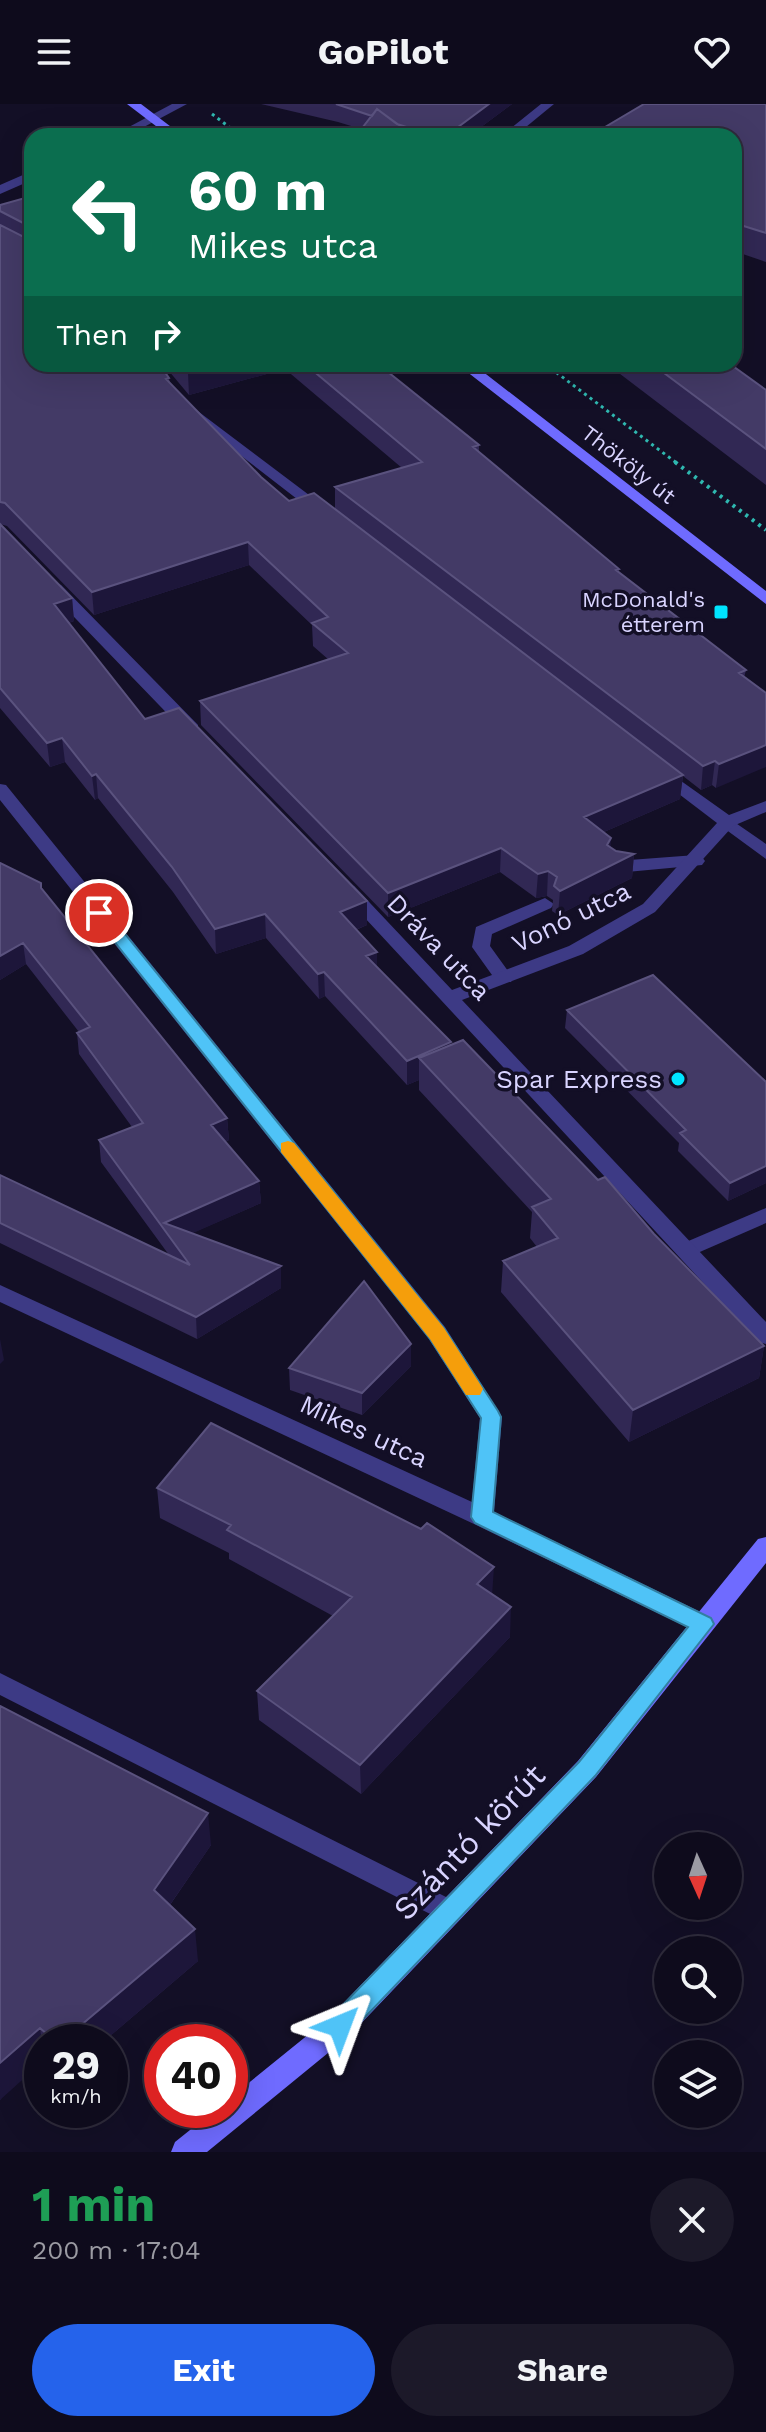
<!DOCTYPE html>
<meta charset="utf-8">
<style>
:root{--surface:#0e0b1c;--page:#1c1929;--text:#f1f3f6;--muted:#9b9ba3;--line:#2e2b3b;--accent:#2563eb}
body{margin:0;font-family:"Work Sans",sans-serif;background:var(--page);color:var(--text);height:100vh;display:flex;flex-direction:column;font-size:30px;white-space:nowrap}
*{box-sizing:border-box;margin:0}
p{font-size:26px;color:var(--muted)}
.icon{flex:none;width:44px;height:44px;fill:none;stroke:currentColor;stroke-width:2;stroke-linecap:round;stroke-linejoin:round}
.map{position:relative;height:2048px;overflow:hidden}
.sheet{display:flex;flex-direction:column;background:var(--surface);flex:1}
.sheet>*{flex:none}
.guide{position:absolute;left:24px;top:24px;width:718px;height:244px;border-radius:24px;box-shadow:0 8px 32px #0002,0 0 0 2px var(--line);background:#0b6e4f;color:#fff;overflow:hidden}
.needle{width:52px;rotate:177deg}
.tools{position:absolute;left:654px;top:1728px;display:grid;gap:16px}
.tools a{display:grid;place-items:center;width:88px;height:88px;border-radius:50%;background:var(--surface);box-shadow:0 8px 32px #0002,0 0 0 2px var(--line);font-size:40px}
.speed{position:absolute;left:24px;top:1920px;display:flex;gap:16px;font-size:40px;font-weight:700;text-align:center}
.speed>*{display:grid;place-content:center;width:104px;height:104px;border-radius:50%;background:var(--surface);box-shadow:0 8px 32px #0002,0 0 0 2px var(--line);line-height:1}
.speed small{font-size:20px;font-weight:400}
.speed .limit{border:12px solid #d22;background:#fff;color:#111}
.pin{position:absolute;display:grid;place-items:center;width:68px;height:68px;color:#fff;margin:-34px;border:4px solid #fff;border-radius:50%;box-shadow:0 2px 8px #0007}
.me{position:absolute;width:88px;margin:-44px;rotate:44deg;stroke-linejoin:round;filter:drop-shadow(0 0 6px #0008)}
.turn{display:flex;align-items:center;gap:28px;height:168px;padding:0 32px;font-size:36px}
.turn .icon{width:104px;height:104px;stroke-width:2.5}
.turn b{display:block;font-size:56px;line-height:68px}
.then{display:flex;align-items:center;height:76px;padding:0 32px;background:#0003;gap:16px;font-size:30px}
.round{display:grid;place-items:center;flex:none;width:84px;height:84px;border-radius:42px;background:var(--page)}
.head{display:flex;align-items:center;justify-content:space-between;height:136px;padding:0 32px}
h1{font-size:48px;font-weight:700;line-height:60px;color:#1e9e55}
.cta{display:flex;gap:16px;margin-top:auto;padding:16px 32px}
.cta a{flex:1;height:92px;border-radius:48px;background:var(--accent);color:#fff;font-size:32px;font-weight:700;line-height:92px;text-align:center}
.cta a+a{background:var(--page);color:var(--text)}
header{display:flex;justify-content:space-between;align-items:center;height:104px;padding:0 32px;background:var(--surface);font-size:36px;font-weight:700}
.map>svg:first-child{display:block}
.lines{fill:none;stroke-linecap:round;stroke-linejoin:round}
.path-far1{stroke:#2fb8b0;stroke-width:3;stroke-dasharray:3 4;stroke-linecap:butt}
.path{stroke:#2fb8b0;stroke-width:4;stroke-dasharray:3 5;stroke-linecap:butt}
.lane{fill:#3d3a85;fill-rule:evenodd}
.street{fill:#3d3a85;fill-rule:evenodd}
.secondary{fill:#6f6bff;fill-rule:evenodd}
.wall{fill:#312854}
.shaded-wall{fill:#1d163a}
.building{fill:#433a66;stroke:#5a527e;stroke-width:2}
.route{fill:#4fc3f7;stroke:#337fa1;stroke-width:2}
.slow{fill:#f59e0b}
.poi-dot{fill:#00e5ff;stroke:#130f26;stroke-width:3}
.labels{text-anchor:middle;stroke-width:7;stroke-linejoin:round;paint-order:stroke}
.far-street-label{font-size:22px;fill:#d9d4ff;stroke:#130f26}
.far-poi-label{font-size:22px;fill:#d9d4ff;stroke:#130f26;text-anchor:end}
.street-label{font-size:26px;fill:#d9d4ff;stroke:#130f26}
.poi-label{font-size:26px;fill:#d9d4ff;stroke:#130f26;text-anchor:end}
.near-street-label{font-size:32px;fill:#d9d4ff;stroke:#130f26}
</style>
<header><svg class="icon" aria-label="menu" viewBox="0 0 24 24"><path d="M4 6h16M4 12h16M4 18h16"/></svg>GoPilot<svg class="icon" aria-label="heart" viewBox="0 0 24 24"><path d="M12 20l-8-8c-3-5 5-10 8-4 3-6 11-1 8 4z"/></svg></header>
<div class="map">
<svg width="766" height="2048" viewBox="0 0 766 2048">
<rect width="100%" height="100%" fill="#130f26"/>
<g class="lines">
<path class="path-far1" d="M 212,10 L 241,32
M 74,32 L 86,26
M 545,260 L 678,360"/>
<path class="path" d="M 675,358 L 766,426"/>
<path class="lane" d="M 727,713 L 766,740 L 766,755 L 721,722 L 718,718 Z
M 696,751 L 702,753 L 705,757 L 702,761 L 616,769 L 607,763 L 616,757 Z
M 545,794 L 554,800 L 551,804 L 492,830 L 490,842 L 513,874 L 511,878 L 497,878 L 472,843 L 476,823 Z
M 766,1104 L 766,1119 L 686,1154 L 679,1151 L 676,1146 L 679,1141 Z
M 0,1569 L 458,1799 L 462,1807 L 458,1815 L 449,1819 L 440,1815 L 0,1591 Z"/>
<path class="street" d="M 172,0 L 187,0 L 127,32 L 112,32 Z
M 541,0 L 554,0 L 515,32 L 501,32 Z
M 32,67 L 32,76 L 0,90 L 0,81 Z
M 191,302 L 329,406 L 329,412 L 319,412 L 186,309 L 186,303 Z
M 55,479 L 61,481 L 198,621 L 198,629 L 186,629 L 49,487 L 47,484 Z
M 660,662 L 729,711 L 766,697 L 766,708 L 733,722 L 655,808 L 583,850 L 462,896 L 766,1218 L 766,1240 L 758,1238 L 339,786 L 348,780 L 354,782 L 452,886 L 569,842 L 643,800 L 717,719 L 654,671 L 651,667 L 654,663 Z
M 0,680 L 6,681 L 445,1223 L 502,1313 L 494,1408 L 711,1513 L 715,1520 L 711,1527 L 703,1530 L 695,1527 L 474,1420 L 0,1198 L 0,1181 L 472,1398 L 480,1314 L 429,1235 L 0,696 Z"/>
<path class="secondary" d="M 127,0 L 141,0 L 183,32 L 169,32 Z
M 457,260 L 473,260 L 766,487 L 766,500 Z
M 766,1433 L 766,1459 L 596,1673 L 350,1931 L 207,2048 L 171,2048 L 175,2038 L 215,2006 L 230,2006 L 230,1994 L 330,1913 L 578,1657 L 758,1435 Z"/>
</g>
<path class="wall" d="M 261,0 L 512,0 L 469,32 L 356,32 L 361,25 L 338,18 Z
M 766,0 L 766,158 L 734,147 L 734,32 Z
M 32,92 L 169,274 L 170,279 L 261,373 L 289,397 L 335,406 L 335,383 L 402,364 L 285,265 L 189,291 L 163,260 L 378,260 L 479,341 L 479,348 L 619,465 L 619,468 L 746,566 L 716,684 L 712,681 L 701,686 L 683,672 L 680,695 L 604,728 L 611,744 L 616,747 L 634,750 L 632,774 L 558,811 L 552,807 L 553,796 L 547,792 L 536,794 L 500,768 L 388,813 L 201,621 L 200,597 L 329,556 L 313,542 L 312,521 L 249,461 L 94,511 L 7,422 L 0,420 L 0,101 Z
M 607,260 L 730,260 L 766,286 L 766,381 Z
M 0,420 L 72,494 L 74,517 L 69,519 L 145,615 L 367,821 L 356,826 L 377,848 L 377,863 L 451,938 L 451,941 L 598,1076 L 654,1130 L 764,1242 L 759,1274 L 629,1338 L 501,1188 L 503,1157 L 537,1143 L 530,1134 L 532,1108 L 419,986 L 419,976 L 407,981 L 325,892 L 319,895 L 266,834 L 216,850 L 173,788 L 98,694 L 95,696 L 65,658 L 50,663 L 0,604 Z
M 0,759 L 41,779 L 41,785 L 227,1014 L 229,1036 L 225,1038 L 259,1077 L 261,1099 L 192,1129 L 281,1184 L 197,1235 L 0,1139 L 0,1071 L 169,1151 L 101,1058 L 99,1036 L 132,1023 L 79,950 L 77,929 L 79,928 L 26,860 L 0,876 Z
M 567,906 L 766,978 L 766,1079 L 728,1097 L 678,1047 L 679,1039 L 565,924 Z
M 411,1240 L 411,1262 L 362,1311 L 290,1286 L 289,1264 Z
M 157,1384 L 492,1490 L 510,1533 L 361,1690 L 259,1616 L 257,1587 L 333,1512 L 229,1455 L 229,1449 L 160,1414 Z
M 0,1602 L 211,1741 L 170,1801 L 198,1857 L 103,1938 L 42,1938 L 0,1996 Z"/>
<path class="shaded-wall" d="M 489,0 L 512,0 L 469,32 L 446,32 Z
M 222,260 L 285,260 L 285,265 L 189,291 L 188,269 Z
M 248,438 L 249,461 L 94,511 L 92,488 Z
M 72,494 L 74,517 L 56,523 L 54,500 Z
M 62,634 L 65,658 L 50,663 L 47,639 Z
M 766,641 L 766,663 L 716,684 L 719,660 Z
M 715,657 L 712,681 L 701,686 L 703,662 Z
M 96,670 L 98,694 L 95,696 L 92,672 Z
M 683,671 L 680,695 L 583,737 L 584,713 Z
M 611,734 L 610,758 L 634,750 L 632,774 L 558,811 L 560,787 L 607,741 Z
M 501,744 L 500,768 L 388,813 L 388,789 Z
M 548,767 L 547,792 L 536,794 L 538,770 Z
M 367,797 L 367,821 L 340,832 L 340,808 Z
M 265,810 L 266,834 L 216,850 L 215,825 Z
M 23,839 L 26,860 L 0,876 L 0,852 Z
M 377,848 L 377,872 L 366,852 Z
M 324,868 L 325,892 L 319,895 L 318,870 Z
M 451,938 L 450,963 L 419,954 L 419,976 L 407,981 L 407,957 Z
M 227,1014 L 229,1036 L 212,1043 L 211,1021 Z
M 766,1062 L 766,1079 L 728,1097 L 730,1079 Z
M 259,1077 L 261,1099 L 173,1138 L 164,1119 Z
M 281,1162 L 281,1184 L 197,1235 L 196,1213 Z
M 0,1235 L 4,1256 L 0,1260 Z
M 411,1240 L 411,1262 L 362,1311 L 362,1289 Z
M 764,1242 L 759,1274 L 629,1338 L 633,1306 Z
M 494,1463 L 492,1492 L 477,1480 Z
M 511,1503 L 510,1533 L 361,1690 L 360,1661 Z
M 208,1709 L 211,1741 L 158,1818 L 154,1786 Z
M 195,1825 L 198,1857 L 103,1938 L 61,1938 Z
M 40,1924 L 42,1938 L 42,1958 L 0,1996 L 0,1959 Z"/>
<path class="building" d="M 336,0 L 489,0 L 446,32 L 435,32 L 397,20 L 377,5 L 372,12 Z
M 644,0 L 766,0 L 766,129 L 734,119 L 734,32 L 590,32 Z
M 377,5 L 414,32 L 356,32 Z
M 32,92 L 32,133 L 31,123 L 0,107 L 0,101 Z
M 0,121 L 32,137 L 32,260 L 159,260 L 169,274 L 166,275 L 261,373 L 289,397 L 314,389 L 683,671 L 584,713 L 611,734 L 607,741 L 616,747 L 634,750 L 560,787 L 554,782 L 557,773 L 548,767 L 538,770 L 501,744 L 388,789 L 200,597 L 348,549 L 312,519 L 328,513 L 248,438 L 92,488 L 5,399 L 0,398 Z
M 180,260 L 222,260 L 188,269 Z
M 305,260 L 378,260 L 479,341 L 473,343 L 619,465 L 616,466 L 746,566 L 739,569 L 766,589 L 766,641 L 719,660 L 715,657 L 703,662 L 335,383 L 422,358 Z
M 652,260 L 730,260 L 766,286 L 766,345 Z
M 0,420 L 72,494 L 54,500 L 145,615 L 179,604 L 367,797 L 340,808 L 377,848 L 366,852 L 451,938 L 407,957 L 324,868 L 318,870 L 265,810 L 215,825 L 172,763 L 96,670 L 92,672 L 62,634 L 47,639 L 0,584 Z
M 0,759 L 41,779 L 41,784 L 227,1014 L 211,1021 L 259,1077 L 164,1119 L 281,1162 L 196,1213 L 0,1119 L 0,1071 L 190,1161 L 99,1036 L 143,1019 L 77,929 L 90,923 L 23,839 L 0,852 Z
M 653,871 L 766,978 L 766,1062 L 730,1079 L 680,1029 L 686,1026 L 567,906 Z
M 463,936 L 598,1076 L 605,1073 L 654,1130 L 764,1242 L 633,1306 L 503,1157 L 558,1134 L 532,1103 L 551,1095 L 419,954 Z
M 364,1177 L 411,1240 L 362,1289 L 289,1264 Z
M 211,1319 L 421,1425 L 427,1419 L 494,1463 L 477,1480 L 511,1503 L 360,1661 L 257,1587 L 352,1493 L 227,1426 L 231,1421 L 157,1384 Z
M 0,1602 L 208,1709 L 154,1786 L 195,1825 L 61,1938 L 56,1938 L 40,1924 L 0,1959 Z"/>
<path class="route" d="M 99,803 L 105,805 L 444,1224 L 498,1307 L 501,1313 L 493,1408 L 711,1514 L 714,1520 L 595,1672 L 349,1930 L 340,1933 L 331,1930 L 327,1922 L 331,1913 L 579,1658 L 688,1523 L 475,1419 L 471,1413 L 481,1314 L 430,1235 L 94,812 L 94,805 Z"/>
<path class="slow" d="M 288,1037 L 294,1039 L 444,1224 L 480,1280 L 483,1285 L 480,1291 L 466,1291 L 430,1235 L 281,1048 L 281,1039 Z"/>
<g class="poi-dot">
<rect x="713" y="500" width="16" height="16" rx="4"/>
<circle cx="678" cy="975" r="8"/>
</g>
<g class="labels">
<g class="far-street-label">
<text transform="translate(629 360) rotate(38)" y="8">Thököly út</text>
</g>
<g class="far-poi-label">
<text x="705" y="503">McDonald's<tspan x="705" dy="25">étterem</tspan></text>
</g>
<g class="street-label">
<text transform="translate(571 813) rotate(-26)" y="9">Vonó utca</text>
<text transform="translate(439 843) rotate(46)" y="9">Dráva utca</text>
<text transform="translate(364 1327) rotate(25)" y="9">Mikes utca</text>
</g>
<g class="poi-label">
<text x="662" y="984">Spar Express</text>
</g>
<g class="near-street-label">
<text transform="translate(469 1738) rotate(-46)" y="11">Szántó körút</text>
</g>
</g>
</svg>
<div class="tools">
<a><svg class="needle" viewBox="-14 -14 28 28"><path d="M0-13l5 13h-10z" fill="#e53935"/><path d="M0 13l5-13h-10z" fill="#9b9ba3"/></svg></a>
<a><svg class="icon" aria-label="search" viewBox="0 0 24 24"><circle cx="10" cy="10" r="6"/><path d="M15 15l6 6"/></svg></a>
<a><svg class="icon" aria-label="layers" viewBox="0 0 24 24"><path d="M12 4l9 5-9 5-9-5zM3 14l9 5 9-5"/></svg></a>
</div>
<div class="speed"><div>29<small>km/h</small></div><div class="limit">40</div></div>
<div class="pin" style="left:99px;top:809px;background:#d93025"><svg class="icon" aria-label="arrive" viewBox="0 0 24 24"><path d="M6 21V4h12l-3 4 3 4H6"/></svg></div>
<svg class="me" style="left:340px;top:1922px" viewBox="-20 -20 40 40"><path d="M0-17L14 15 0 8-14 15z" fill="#4fc3f7" stroke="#fff" stroke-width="4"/></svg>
<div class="guide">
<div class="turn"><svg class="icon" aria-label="left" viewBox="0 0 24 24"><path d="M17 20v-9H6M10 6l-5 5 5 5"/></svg><div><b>60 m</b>Mikes utca</div></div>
<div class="then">Then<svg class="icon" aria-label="right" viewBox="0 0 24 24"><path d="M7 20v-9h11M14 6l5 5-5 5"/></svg></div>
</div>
</div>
<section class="sheet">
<div class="head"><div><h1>1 min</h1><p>200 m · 17:04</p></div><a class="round"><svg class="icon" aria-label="close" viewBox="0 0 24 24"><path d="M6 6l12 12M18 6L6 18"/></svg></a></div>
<div class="cta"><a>Exit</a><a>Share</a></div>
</section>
